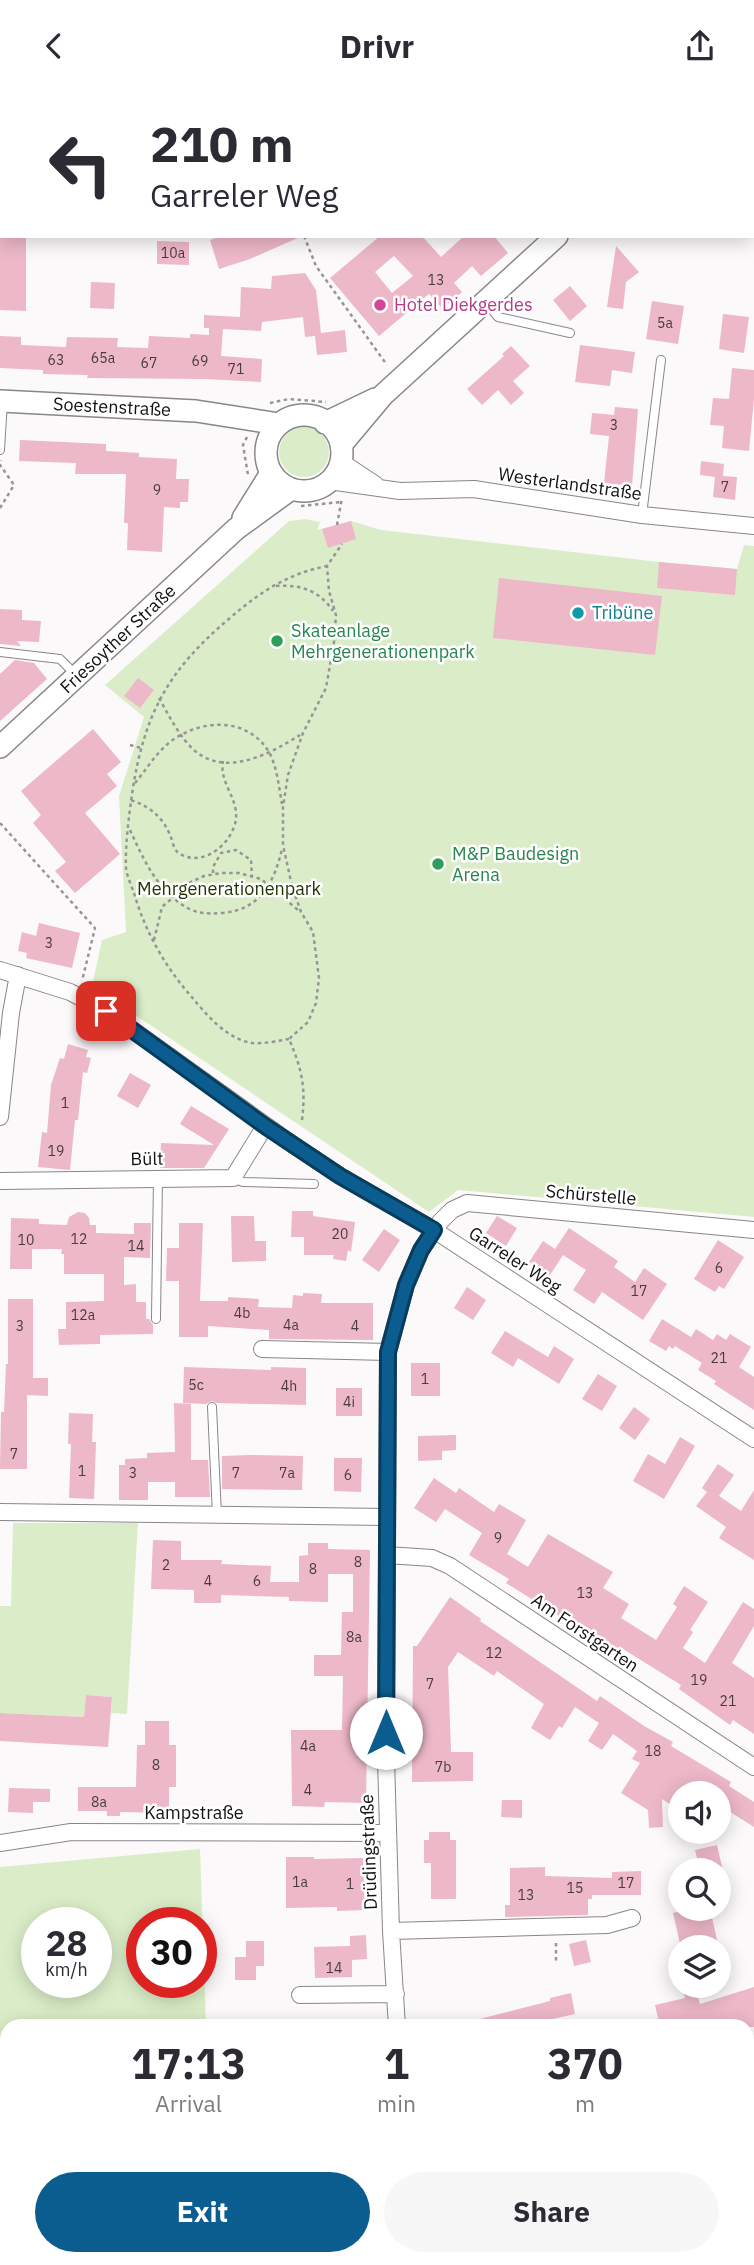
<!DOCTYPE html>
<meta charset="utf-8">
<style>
:root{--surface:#fff;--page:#f7f7f7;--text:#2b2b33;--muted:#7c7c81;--accent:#0c5d8f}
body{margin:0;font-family:"IBM Plex Sans",sans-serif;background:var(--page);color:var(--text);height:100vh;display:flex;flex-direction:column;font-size:26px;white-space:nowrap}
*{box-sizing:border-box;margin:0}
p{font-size:23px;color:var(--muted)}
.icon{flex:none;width:38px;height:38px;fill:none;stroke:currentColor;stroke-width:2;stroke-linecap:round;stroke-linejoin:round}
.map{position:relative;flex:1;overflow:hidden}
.details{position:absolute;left:0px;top:1928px;width:754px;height:247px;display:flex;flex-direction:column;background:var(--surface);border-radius:21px 21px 0 0;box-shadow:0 4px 18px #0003}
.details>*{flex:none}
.hud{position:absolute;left:0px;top:0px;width:754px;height:147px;box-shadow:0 4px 18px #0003;background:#fff;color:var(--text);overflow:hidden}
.controls{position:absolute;left:668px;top:1690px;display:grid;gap:14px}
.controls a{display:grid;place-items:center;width:63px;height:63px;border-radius:50%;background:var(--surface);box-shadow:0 4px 18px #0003;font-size:35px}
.speed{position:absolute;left:21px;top:1816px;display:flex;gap:14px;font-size:35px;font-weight:700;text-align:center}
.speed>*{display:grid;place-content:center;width:91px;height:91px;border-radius:50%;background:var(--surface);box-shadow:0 4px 18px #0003;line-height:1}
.speed small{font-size:18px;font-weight:400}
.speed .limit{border:10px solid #d22;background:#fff;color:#111}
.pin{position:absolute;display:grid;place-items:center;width:60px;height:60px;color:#fff;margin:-30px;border-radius:14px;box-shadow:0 4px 10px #0006}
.me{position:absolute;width:77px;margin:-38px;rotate:0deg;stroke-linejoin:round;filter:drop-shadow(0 0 5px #0008)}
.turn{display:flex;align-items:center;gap:24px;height:147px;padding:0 35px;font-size:32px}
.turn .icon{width:91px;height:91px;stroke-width:2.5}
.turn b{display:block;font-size:49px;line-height:60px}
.eta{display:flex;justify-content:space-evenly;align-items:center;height:119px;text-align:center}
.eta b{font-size:42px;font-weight:800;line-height:49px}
.action{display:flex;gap:14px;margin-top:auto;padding:14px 35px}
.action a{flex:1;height:80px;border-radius:42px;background:var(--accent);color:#fff;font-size:28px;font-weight:800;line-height:80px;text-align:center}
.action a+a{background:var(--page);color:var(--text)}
header{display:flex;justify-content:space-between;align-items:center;height:91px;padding:0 35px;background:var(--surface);font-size:32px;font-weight:800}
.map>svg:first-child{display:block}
.green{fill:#dbedc8;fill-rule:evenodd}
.building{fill:#edb8c8;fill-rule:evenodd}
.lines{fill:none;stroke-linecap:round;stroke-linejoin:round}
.lane-casing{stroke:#888688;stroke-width:10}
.street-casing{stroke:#888688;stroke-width:18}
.secondary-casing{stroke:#888688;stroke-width:24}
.path{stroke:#969495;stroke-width:2.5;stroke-dasharray:3.5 3.5;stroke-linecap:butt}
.lane{stroke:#fff;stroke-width:8}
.street{stroke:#fff;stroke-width:16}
.secondary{stroke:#fff;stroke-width:21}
.route-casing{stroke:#083c5d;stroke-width:18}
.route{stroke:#0c5d8f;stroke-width:12}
.hotel-dot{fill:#d1479c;stroke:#fff;stroke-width:2.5}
.culture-dot{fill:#0f9aa8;stroke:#fff;stroke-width:2.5}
.leisure-dot{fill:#2e9e5b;stroke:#fff;stroke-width:2.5}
.labels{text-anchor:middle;stroke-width:5;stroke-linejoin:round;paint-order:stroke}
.number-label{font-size:14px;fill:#493c40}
.hotel-label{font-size:18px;fill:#b23c85;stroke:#fff;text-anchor:start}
.street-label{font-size:18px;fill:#121212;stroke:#fff}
.culture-label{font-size:18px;fill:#0d838f;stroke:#fff;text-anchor:start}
.leisure-label{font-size:18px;fill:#27864d;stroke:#fff;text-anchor:start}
.park-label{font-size:18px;fill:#1f3200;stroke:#fff}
</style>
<header><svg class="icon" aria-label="back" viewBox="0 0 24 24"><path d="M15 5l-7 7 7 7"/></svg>Drivr<svg class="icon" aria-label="share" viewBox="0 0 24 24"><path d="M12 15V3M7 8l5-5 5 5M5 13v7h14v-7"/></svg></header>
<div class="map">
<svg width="754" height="2174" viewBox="0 0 754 2174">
<rect width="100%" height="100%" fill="#fcf9fb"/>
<path class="green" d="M279 361a25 25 0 1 1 50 0a25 25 0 1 1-50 0Z
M 305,428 L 320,431 L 317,439 L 351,430 L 381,439 L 659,471 L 737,478 L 744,454 L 754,455 L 754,1126 L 458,1099 L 429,1121 L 92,895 L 102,849 L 126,841 L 119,705 L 144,626 L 105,594 L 289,430 Z
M 13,1432 L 138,1432 L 127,1623 L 111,1622 L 112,1606 L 86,1604 L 84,1626 L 0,1622 L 0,1515 L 11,1515 Z
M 200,1758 L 206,1935 L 7,1936 L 7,1949 L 0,1949 L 0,1776 ZM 37,1832 L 96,1832 L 96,1892 L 37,1892 ZM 142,1832 L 201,1832 L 201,1892 L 142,1892 Z"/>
<path class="building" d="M 0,145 L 26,145 L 26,220 L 0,219 Z
M 221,145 L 300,145 L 300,146 L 250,168 L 219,178 L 210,149 Z
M 380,145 L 422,145 L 441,166 L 464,145 L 494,145 L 508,162 L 481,185 L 472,175 L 454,192 L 462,201 L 443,218 L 429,203 L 379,245 L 330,187 ZM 394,165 L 413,185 L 392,202 L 375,181 Z
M 157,150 L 189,151 L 189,174 L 157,173 Z
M 616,155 L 639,181 L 626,191 L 623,218 L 607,216 Z
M 305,182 L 316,199 L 321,242 L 345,239 L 347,261 L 317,264 L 315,245 L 305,246 L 303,226 L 262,231 L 261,240 L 223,238 L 221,265 L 262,268 L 261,291 L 206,288 L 87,287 L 88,284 L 43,283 L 43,279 L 0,277 L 0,245 L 21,246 L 21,254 L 66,256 L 67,246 L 118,247 L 117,256 L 148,257 L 149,245 L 190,247 L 190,243 L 209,244 L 209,237 L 204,237 L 204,224 L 240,226 L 241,196 L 271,198 L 272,185 Z
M 91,191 L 115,192 L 114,218 L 90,217 Z
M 570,195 L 587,215 L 570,230 L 553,209 Z
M 652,210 L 684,215 L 678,253 L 646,248 Z
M 723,223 L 749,226 L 744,262 L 719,258 Z
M 580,254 L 635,261 L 632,282 L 612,279 L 610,295 L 575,291 Z
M 511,255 L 530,275 L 513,290 L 524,302 L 511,314 L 498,299 L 482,314 L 467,298 L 504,265 L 502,263 Z
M 732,277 L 754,279 L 754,308 L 749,360 L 722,357 L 724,335 L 710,334 L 713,307 L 729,308 Z
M 615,316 L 638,318 L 632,395 L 604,392 L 609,345 L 590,343 L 592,322 L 614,324 Z
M 20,349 L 106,353 L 106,360 L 139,362 L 139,366 L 177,368 L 176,388 L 189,388 L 188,411 L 180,411 L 180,417 L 164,416 L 162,461 L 127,459 L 128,432 L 124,432 L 126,383 L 75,383 L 76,372 L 19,370 Z
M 701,370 L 724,373 L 723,385 L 737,386 L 735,409 L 713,406 L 715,386 L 700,384 Z
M 351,430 L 356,448 L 328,457 L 322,438 Z
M 659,471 L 737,478 L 735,504 L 657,497 Z
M 499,487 L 662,505 L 655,564 L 493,547 Z
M 0,518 L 22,519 L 22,529 L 41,530 L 39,551 L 17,550 L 21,555 L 0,553 Z
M 15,569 L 34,572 L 47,588 L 0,630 L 0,583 Z
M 138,587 L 154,599 L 140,617 L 124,605 Z
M 93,638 L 121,671 L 107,683 L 117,695 L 85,722 L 120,763 L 75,802 L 55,780 L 66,771 L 33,732 L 41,724 L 21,700 Z
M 39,832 L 80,842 L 72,877 L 26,867 L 27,862 L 18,860 L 22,841 L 36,845 Z
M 68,953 L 88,959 L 86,966 L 91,967 L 87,982 L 83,981 L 78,1029 L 75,1029 L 70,1079 L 38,1076 L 42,1041 L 47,1042 L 51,994 L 60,967 L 64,968 Z
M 130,982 L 151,994 L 138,1017 L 117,1005 Z
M 191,1015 L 229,1038 L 204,1077 L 160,1077 L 161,1052 L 214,1054 L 180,1033 Z
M 292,1120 L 313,1120 L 313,1125 L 355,1131 L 351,1161 L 348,1159 L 346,1170 L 333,1168 L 334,1164 L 304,1164 L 304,1146 L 291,1146 Z
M 78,1121 L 85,1122 L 89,1127 L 90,1134 L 96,1134 L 96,1142 L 134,1143 L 134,1132 L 151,1132 L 150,1167 L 124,1166 L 124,1194 L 136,1193 L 136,1211 L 146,1211 L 146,1228 L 149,1228 L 153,1234 L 153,1243 L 100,1244 L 100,1253 L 59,1254 L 58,1238 L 66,1238 L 66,1211 L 104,1210 L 104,1183 L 64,1183 L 64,1163 L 61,1163 L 62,1158 L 32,1158 L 32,1178 L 10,1178 L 11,1127 L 39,1128 L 39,1133 L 67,1134 L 69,1126 Z
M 231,1125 L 254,1125 L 255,1150 L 266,1150 L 266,1170 L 232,1171 Z
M 497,1125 L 517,1137 L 506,1155 L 486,1142 Z
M 179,1132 L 203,1132 L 200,1210 L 228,1210 L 228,1206 L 259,1208 L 258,1216 L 292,1217 L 293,1204 L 303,1205 L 303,1202 L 322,1203 L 321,1212 L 373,1212 L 373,1249 L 269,1248 L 269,1239 L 208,1235 L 208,1246 L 179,1246 L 179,1190 L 166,1190 L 167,1157 L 179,1157 Z
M 569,1137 L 618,1170 L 614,1176 L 635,1191 L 644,1177 L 667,1193 L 643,1229 L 602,1201 L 594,1213 L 573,1199 L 586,1179 L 563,1164 L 550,1184 L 529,1171 L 543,1150 L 555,1158 Z
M 384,1138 L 400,1149 L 379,1181 L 362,1169 Z
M 718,1149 L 744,1166 L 724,1198 L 719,1195 L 715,1201 L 694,1188 Z
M 467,1196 L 486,1209 L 473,1229 L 454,1217 Z
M 8,1208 L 33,1208 L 33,1287 L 48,1287 L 48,1305 L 27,1304 L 27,1378 L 0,1378 L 1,1321 L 4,1321 L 6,1273 L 8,1273 Z
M 662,1228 L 691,1246 L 696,1238 L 713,1249 L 717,1243 L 726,1249 L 730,1243 L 751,1256 L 739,1276 L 754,1286 L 754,1319 L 714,1293 L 716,1290 L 698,1279 L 702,1272 L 675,1255 L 673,1258 L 669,1255 L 666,1260 L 649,1250 Z
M 505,1240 L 548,1266 L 554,1255 L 574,1268 L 559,1293 L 518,1267 L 513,1276 L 491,1262 Z
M 411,1272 L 440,1272 L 440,1305 L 411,1305 Z
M 184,1276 L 271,1279 L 271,1276 L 306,1277 L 306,1314 L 217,1312 L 212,1310 L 206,1313 L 183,1312 Z
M 598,1283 L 617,1295 L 602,1320 L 582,1308 Z
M 336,1297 L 362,1297 L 362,1325 L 336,1325 Z
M 174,1312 L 191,1313 L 191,1369 L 208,1369 L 210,1406 L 175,1406 L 175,1391 L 148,1391 L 148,1409 L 119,1409 L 119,1374 L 125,1374 L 125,1368 L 147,1367 L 147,1362 L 175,1361 Z
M 634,1316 L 650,1328 L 635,1349 L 619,1337 Z
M 69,1322 L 93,1323 L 92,1351 L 96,1351 L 94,1408 L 69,1407 L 71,1353 L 68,1353 Z
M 456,1344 L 456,1359 L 442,1360 L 442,1369 L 418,1370 L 418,1345 Z
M 680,1346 L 695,1355 L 664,1408 L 633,1390 L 648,1363 L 665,1373 Z
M 250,1364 L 303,1365 L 302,1399 L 222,1398 L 222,1365 Z
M 334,1367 L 362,1367 L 361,1401 L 334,1400 Z
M 718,1373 L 734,1384 L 719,1405 L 741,1420 L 754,1399 L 754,1469 L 719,1447 L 726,1436 L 696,1415 L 707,1401 L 702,1397 Z
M 434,1387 L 456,1402 L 459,1397 L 494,1421 L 499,1413 L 526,1429 L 507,1463 L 528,1476 L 548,1443 L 613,1481 L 603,1497 L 629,1513 L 621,1527 L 656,1549 L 677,1516 L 673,1513 L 684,1495 L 708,1511 L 690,1539 L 693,1541 L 683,1557 L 705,1572 L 743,1511 L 754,1518 L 754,1535 L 732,1572 L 754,1587 L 754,1643 L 733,1629 L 730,1634 L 679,1598 L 681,1594 L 623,1558 L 621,1563 L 591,1545 L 506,1492 L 509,1488 L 469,1464 L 482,1442 L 445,1418 L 436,1431 L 414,1417 Z
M 153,1449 L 181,1450 L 181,1469 L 222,1469 L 221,1473 L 271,1475 L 270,1491 L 299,1491 L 299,1465 L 308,1464 L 308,1452 L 328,1452 L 328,1458 L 370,1459 L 366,1712 L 325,1711 L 324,1716 L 292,1715 L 291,1639 L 342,1639 L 343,1585 L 314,1585 L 314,1564 L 341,1564 L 342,1521 L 353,1521 L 353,1483 L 328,1483 L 328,1511 L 289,1510 L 289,1506 L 221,1504 L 221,1512 L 194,1512 L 194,1499 L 151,1498 Z
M 450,1506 L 481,1528 L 480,1530 L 597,1610 L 600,1605 L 644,1635 L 673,1651 L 671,1655 L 731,1691 L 729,1695 L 754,1711 L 754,1736 L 727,1719 L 719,1731 L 719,1703 L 681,1703 L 681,1720 L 662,1708 L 663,1736 L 649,1737 L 648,1719 L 621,1702 L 640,1672 L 632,1668 L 637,1660 L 613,1643 L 602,1659 L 588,1650 L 599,1632 L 575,1616 L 562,1637 L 559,1635 L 550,1649 L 531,1637 L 544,1613 L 497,1580 L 494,1585 L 458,1561 L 448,1576 L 451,1661 L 473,1661 L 473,1690 L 412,1691 L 413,1555 L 417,1555 Z
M 86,1604 L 112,1606 L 108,1656 L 0,1650 L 0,1622 L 84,1626 Z
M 145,1630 L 169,1630 L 169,1654 L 176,1654 L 176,1696 L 169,1696 L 169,1722 L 120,1721 L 120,1725 L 107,1725 L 107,1720 L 78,1720 L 78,1696 L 136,1696 L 137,1654 L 145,1654 Z
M 9,1697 L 50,1698 L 50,1711 L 33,1711 L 33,1722 L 8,1721 Z
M 502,1709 L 522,1709 L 522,1727 L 501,1726 Z
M 429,1741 L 450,1741 L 450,1749 L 456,1749 L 456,1808 L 431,1808 L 431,1772 L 424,1772 L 424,1749 L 429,1749 Z
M 717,1754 L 723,1780 L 700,1780 L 695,1759 Z
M 286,1766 L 314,1766 L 314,1768 L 363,1767 L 365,1819 L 337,1820 L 337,1816 L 286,1817 Z
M 545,1776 L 545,1785 L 612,1787 L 612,1781 L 641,1780 L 641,1804 L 592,1804 L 592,1808 L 588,1808 L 588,1824 L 505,1826 L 505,1814 L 510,1814 L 510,1777 Z
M 689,1818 L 710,1818 L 718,1853 L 701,1857 L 681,1857 L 673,1822 Z
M 366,1844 L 367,1868 L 352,1869 L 352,1886 L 315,1887 L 314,1856 L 350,1855 L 350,1845 Z
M 586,1849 L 591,1871 L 574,1875 L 569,1853 Z
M 246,1850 L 264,1850 L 264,1875 L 256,1875 L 256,1889 L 235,1889 L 235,1866 L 246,1866 Z
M 682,1895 L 695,1895 L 700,1913 L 754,1896 L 754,1936 L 660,1936 L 655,1914 L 685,1907 Z
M 571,1902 L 575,1923 L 539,1931 L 540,1936 L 468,1936 L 468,1931 L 550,1910 L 550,1907 Z"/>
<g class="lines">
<defs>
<path id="lane" d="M 32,0 L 33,2
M 487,213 L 498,226 L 570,242
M 0,359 L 3,310
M 642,424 L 661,269
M 0,561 L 60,568 L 77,585
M 233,1087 L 243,1091 L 314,1093
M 156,1228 L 158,1087
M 212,1316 L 217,1424"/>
<path id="street" d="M 300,2 L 302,0
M 0,54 L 2,54
M 752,87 L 754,87
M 340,370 L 376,394
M 329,390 L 400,400 L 474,398 L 642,424 L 754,435
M 0,879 L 70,901 L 106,920 L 289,1051 L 340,1085 L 434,1139 L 754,1348
M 0,1026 L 11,922 L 18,884
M 0,1090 L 233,1087 L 265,1035
M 262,1258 L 388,1261
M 0,1421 L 386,1426
M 387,1464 L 432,1467 L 450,1475 L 754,1676
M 0,1752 L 71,1741 L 388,1742
M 391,1840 L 607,1834 L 632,1827
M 300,1904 L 396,1903
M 397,1936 L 391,1840 L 386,1668 L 388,1261 L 406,1194 L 421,1159 L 440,1131 L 452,1119 L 467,1112 L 754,1139
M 747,1982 L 754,1977
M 0,2104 L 7,2104
M 415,2168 L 415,2174
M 178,2174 L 178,2168"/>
<path id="secondary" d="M 718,2 L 720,0
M 0,310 L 196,320 L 279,333
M266 362a38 38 0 1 1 76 0a38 38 0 1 1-76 0Z
M 325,332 L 375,308
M 341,354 L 383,304 L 557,145
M 243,427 L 271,382
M 0,656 L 236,438 L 291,398"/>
</defs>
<use href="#lane" class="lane-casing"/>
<use href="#street" class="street-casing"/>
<use href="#secondary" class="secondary-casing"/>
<path class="path" d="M 240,0 L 241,2
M 304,145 L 316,175 L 387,274
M 270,312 L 289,308 L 326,311
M 247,346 L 243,354 L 248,384
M 301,415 L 341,411
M 0,417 L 14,394 L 0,374 L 1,369
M 337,434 L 342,407
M 276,495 C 300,493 320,500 333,520
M 159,607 C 168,623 176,639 188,653 C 220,690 268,664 300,644
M 130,654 L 141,657
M 135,692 C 146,679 156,662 170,651 C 200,628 247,625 269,661 C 277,675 279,697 282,713
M 131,709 C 150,716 162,725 170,744 C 173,750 173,759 180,763 C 205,777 233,751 236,728 C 238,706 219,692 223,670
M 0,732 L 95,837 L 82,890
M 130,739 C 143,767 155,795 181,813 C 195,823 206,823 222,822 C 260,819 274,792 282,758
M 213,782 L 213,776 L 221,762 L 236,759 L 251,769 L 252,786
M 154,849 L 162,816 L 191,791 L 204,785 L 221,782 L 239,782 L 261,788 L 298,819
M 289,948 C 277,950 263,953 252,952 C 226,948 205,922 190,904 C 164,874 145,840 134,802 C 131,794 127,785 126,777 C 125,753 129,726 132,703 C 144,623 168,579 230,527 C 260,501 287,483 327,475
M 302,1029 C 306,997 302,978 289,948 L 308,931 L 316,912 L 319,887 L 313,841 L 301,821 L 292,795 L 283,754 L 283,716 L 288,684 L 303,642 L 326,597 L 334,551 L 336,524 L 329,500 L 327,475 L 342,453
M 556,1852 L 556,1870"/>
<use href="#lane" class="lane"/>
<use href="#street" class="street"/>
<use href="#secondary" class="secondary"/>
</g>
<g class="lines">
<defs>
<path id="route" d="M 106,920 L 265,1035 L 340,1085 L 434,1139 L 421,1159 L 406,1194 L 388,1261 L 386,1642"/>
</defs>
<use href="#route" class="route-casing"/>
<use href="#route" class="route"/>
</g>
<circle class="hotel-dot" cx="380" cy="214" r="7"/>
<circle class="culture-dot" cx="578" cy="522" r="7"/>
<g class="leisure-dot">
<circle cx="277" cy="550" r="7"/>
<circle cx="438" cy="773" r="7"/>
</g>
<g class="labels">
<g class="number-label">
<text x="173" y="167">10a</text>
<text x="436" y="194">13</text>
<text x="665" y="237">5a</text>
<text x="103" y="272">65a</text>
<text x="56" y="274">63</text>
<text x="200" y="275">69</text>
<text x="149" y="277">67</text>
<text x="236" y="283">71</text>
<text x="614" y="339">3</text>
<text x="725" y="401">7</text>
<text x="157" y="404">9</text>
<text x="49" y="857">3</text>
<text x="65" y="1017">1</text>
<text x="56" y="1065">19</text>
<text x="340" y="1148">20</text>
<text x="79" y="1153">12</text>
<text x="26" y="1154">10</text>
<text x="136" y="1160">14</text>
<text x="719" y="1182">6</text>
<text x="639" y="1205">17</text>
<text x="242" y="1227">4b</text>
<text x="83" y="1229">12a</text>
<text x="291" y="1239">4a</text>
<text x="20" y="1240">3</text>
<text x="355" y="1240">4</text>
<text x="719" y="1272">21</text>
<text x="425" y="1293">1</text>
<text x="196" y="1299">5c</text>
<text x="289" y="1300">4h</text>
<text x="349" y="1316">4i</text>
<text x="14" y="1368">7</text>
<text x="82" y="1385">1</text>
<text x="133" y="1387">3</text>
<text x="236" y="1387">7</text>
<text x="287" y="1387">7a</text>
<text x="348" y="1389">6</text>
<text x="498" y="1452">9</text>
<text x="358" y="1476">8</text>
<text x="166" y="1479">2</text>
<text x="313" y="1483">8</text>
<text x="208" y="1495">4</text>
<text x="257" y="1495">6</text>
<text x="585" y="1507">13</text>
<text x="354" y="1551">8a</text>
<text x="494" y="1567">12</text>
<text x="699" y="1594">19</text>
<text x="430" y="1598">7</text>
<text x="728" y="1615">21</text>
<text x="308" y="1660">4a</text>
<text x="653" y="1665">18</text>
<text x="156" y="1679">8</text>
<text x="443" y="1681">7b</text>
<text x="308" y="1704">4</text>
<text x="99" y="1716">8a</text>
<text x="300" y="1796">1a</text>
<text x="626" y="1797">17</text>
<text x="350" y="1798">1</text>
<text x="575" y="1802">15</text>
<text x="526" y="1809">13</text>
<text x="334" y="1882">14</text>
</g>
<g class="hotel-label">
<text x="394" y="220">Hotel Diekgerdes</text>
</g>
<g class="street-label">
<text transform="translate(112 316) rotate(3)" y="6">Soestenstraße</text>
<text transform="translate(570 393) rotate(8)" y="6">Westerlandstraße</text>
<text transform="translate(118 548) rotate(-43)" y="6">Friesoyther Straße</text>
<text transform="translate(147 1068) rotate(-1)" y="6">Bült</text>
<text transform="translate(591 1104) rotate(5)" y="6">Schürstelle</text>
<text transform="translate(515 1169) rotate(33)" y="6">Garreler Weg</text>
<text transform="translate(585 1542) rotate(34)" y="6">Am Forstgarten</text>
<text x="194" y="1728">Kampstraße</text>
<text transform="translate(369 1761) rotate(-92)" y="6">Drüdingstraße</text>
</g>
<g class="culture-label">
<text x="592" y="528">Tribüne</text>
</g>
<g class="leisure-label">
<text x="291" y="546">Skateanlage<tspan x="291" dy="21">Mehrgenerationenpark</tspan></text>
<text x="452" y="769">M&amp;P Baudesign<tspan x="452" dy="21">Arena</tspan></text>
</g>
<g class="park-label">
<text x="229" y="804">Mehrgenerationenpark</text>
</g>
</g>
</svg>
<div class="controls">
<a><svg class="icon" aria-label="sound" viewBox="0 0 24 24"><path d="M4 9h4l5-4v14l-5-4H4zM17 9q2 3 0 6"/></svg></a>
<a><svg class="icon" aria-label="search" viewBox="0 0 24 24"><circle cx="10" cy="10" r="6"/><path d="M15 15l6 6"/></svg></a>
<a><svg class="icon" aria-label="layers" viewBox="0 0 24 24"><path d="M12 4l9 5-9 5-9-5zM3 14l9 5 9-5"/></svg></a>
</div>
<div class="speed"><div>28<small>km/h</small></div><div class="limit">30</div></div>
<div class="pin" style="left:106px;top:920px;background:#d93025"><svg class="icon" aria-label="arrive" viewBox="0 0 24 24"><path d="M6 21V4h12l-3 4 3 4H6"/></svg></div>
<svg class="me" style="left:386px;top:1642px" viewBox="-20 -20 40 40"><circle r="19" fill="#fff"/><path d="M0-13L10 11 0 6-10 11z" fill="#0c5d8f"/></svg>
<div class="hud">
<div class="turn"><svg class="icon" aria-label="left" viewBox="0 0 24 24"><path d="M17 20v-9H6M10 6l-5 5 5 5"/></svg><div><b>210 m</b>Garreler Weg</div></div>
</div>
<section class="details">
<div class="eta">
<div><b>17:13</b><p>Arrival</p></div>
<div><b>1</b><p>min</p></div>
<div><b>370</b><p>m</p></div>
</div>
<div class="action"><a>Exit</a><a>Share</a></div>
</section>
</div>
